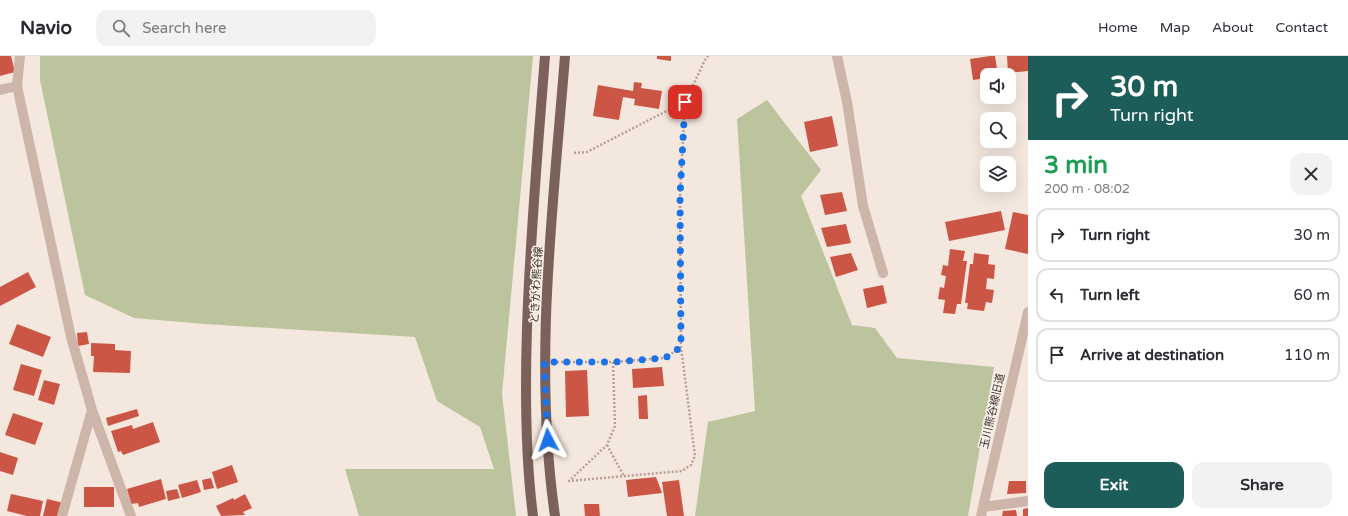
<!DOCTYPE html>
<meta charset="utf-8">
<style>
:root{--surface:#fff;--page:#f2f2f3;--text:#2b2b33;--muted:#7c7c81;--line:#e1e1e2;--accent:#1c5d5a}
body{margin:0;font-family:"Varela Round","Noto Sans JP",sans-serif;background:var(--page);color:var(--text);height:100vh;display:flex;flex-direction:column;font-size:15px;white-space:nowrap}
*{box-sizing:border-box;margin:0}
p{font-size:13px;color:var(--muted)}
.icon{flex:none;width:22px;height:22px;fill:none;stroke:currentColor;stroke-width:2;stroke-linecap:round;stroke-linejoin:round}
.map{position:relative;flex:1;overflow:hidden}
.side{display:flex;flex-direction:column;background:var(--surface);width:320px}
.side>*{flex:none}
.guide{background:#1c5d5a;color:#fff;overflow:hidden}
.buttons{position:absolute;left:980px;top:12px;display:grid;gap:8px}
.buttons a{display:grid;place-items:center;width:36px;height:36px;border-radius:8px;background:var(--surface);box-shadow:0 4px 16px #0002;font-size:20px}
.pin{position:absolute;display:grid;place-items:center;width:34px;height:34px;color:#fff;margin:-17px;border-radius:8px;box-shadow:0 2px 6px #0006}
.me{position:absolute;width:44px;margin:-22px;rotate:356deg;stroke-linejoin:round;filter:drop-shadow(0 0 3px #0008)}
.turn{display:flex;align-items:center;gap:14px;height:84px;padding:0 16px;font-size:18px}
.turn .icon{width:52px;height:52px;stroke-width:2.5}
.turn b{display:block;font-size:28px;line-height:34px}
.round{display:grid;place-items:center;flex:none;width:42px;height:42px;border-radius:12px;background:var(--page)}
.overview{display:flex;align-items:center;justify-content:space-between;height:68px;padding:0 16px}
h1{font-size:24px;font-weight:700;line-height:30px;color:#1e9e55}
.action{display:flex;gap:8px;margin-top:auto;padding:8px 16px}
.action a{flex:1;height:46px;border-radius:12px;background:var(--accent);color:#fff;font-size:16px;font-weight:700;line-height:46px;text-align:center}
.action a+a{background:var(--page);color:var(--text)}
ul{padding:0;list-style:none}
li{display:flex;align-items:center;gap:12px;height:54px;margin:0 8px 6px;padding:0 8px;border:2px solid var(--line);border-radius:12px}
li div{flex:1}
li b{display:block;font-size:15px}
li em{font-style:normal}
header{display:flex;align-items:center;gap:24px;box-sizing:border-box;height:56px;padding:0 20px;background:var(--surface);border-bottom:1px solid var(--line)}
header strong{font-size:19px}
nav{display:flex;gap:22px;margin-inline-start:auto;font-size:14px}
.search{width:280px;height:36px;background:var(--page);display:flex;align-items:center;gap:10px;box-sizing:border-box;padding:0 14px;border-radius:12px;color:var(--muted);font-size:15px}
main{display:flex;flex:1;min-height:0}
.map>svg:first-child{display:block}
.green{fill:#bbc49d}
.building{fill:#cb5645}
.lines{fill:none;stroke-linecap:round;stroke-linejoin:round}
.path{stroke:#b99f93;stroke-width:2.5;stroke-dasharray:2 2;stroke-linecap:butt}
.minor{stroke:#cdb5a9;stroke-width:10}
.major{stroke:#7c615a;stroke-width:10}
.route{stroke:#1a73e8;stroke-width:7;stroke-dasharray:0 12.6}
.labels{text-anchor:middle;stroke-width:3;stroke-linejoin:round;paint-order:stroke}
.street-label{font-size:11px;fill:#392c29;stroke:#fbf2eb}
</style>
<header>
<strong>Navio</strong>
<div class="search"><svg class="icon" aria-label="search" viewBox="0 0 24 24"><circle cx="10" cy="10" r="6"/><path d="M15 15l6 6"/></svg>Search here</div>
<nav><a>Home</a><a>Map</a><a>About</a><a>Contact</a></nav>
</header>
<main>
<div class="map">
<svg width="1028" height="460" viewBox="0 0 1028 460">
<rect width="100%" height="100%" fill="#f4e7de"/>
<path class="green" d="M 40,0 L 533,0 L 502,338 L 516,460 L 359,460 L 345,413 L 494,413 L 480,371 L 437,345 L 415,281 L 205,268 L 134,262 L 85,239 L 40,24 Z
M 767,44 L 821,114 L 801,140 L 852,269 L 875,272 L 897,302 L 994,311 L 968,460 L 695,460 L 708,366 L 755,355 L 737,63 Z"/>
<path class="building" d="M 0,0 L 11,0 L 15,16 L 0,20 Z
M 657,0 L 671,0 L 671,5 L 657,3 Z
M 990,0 L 995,0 L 998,19 L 987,19 L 987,22 L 973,24 L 970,3 Z
M 1007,0 L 1028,0 L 1028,15 L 1008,17 Z
M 634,26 L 642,27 L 641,32 L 662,35 L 659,53 L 634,49 L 635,43 L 623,41 L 619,64 L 593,60 L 598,29 L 633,35 Z
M 832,60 L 838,90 L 810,96 L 804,66 Z
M 842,136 L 847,155 L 825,159 L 820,139 Z
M 1001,155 L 1005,174 L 949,185 L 945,166 Z
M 1013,156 L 1028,159 L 1028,198 L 1005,193 Z
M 846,168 L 851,187 L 827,191 L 821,172 Z
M 950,193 L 965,195 L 963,205 L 967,205 L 961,248 L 957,248 L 955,258 L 943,257 L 945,244 L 938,243 L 940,231 L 944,232 L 946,220 L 941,219 L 943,209 L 948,210 Z
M 851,197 L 858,214 L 836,221 L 830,201 Z
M 974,197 L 989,199 L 988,208 L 995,209 L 994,223 L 987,222 L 986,233 L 994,234 L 992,247 L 986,246 L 984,255 L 967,253 L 968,247 L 965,247 L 970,208 L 973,208 Z
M 28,216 L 36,231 L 0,250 L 0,231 Z
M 883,229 L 887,247 L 867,252 L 863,233 Z
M 17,268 L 51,281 L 43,301 L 9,288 Z
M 87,276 L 89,288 L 78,290 L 77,277 Z
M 91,287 L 115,288 L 115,294 L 131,295 L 130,317 L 93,316 L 94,300 L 91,300 Z
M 21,308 L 42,314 L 34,340 L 13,334 Z
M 662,311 L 664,330 L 633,332 L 632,313 Z
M 587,314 L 589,360 L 566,361 L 565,315 Z
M 44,324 L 60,328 L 54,349 L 38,344 Z
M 647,339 L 648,363 L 639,363 L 638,340 Z
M 137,353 L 139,360 L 108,370 L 106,362 Z
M 13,357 L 43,367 L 35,389 L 5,379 Z
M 153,366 L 160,386 L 123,399 L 121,395 L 118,396 L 111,375 L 132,369 L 133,373 Z
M 0,396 L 18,402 L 13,419 L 0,415 Z
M 232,409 L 238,426 L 217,433 L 212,416 Z
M 656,421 L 662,437 L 628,441 L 626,424 Z
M 211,422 L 214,432 L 204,434 L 202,424 Z
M 161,423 L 166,443 L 139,451 L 138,447 L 131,448 L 127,433 Z
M 197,424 L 201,436 L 182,442 L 178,429 Z
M 679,424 L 684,460 L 667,460 L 662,426 Z
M 1009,425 L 1026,425 L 1026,437 L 1007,438 Z
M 84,431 L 114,431 L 114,451 L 84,451 Z
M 177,433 L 180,442 L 168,445 L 166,435 Z
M 11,438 L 43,445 L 40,460 L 27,460 L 7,455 Z
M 245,438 L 252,452 L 243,456 L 245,459 L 221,460 L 216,450 L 233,442 L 234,444 Z
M 47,443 L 64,447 L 60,460 L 43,460 Z
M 584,448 L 599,448 L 600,460 L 585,460 Z
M 1028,452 L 1028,460 L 1023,460 L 1023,453 Z
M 1016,454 L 1017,460 L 1002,460 L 1003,455 Z"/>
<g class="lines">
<path class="path" d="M 574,97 L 587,96 L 684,46
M 557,306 L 613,306 L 665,302 L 681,291
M 613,306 L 615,370 L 607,389 L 569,425 L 682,415 L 691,409 L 695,400 L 681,291 L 680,140 L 685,46 L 705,4 L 708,0
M 607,389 L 624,420"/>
<path class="minor" d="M 20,0 L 17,30 L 71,281 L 92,354 L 131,460
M 837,0 L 847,46 L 863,150 L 883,217
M 0,34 L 17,30
M 983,451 L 1028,445
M 62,460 L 92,354
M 981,460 L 1028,256"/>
<path class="major" d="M 533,460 C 525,398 525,335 527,272 C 530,181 538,91 545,0
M 555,460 C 533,307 553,153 565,0"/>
</g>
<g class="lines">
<path class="route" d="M 548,384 L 544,306 L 613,306 L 665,302 L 681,291 L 680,140 L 685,46"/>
</g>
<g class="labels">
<g class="street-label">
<text transform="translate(536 229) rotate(-87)" y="4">ときがわ熊谷線</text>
<text transform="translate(992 355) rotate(-77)" y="4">玉川熊谷線旧道</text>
</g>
</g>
</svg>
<div class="buttons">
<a><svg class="icon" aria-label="sound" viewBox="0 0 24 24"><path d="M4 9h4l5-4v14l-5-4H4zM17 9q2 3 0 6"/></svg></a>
<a><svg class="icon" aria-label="search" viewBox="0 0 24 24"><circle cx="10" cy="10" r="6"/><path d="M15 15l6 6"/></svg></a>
<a><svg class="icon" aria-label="layers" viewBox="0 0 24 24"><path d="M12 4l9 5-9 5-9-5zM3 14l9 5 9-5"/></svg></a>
</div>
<div class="pin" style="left:685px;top:46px;background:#d93025"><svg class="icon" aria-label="arrive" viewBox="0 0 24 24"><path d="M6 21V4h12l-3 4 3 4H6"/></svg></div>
<svg class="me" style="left:548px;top:384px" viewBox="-20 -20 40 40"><path d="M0-17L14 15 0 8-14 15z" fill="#1a73e8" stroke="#fff" stroke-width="4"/></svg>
</div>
<section class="side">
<div class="guide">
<div class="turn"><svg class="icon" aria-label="right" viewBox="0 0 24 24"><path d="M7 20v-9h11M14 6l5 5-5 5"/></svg><div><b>30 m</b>Turn right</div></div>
</div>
<div class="overview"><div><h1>3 min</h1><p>200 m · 08:02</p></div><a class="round"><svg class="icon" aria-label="close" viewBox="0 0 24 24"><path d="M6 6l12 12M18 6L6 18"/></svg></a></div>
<ul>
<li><svg class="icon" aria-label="right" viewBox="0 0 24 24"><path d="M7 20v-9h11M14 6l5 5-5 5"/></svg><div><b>Turn right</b></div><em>30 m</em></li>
<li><svg class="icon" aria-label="left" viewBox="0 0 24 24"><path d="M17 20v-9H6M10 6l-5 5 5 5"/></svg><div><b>Turn left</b></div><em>60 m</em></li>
<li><svg class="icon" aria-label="arrive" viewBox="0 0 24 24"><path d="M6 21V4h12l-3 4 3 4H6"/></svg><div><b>Arrive at destination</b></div><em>110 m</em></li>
</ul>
<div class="action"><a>Exit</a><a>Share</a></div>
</section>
</main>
